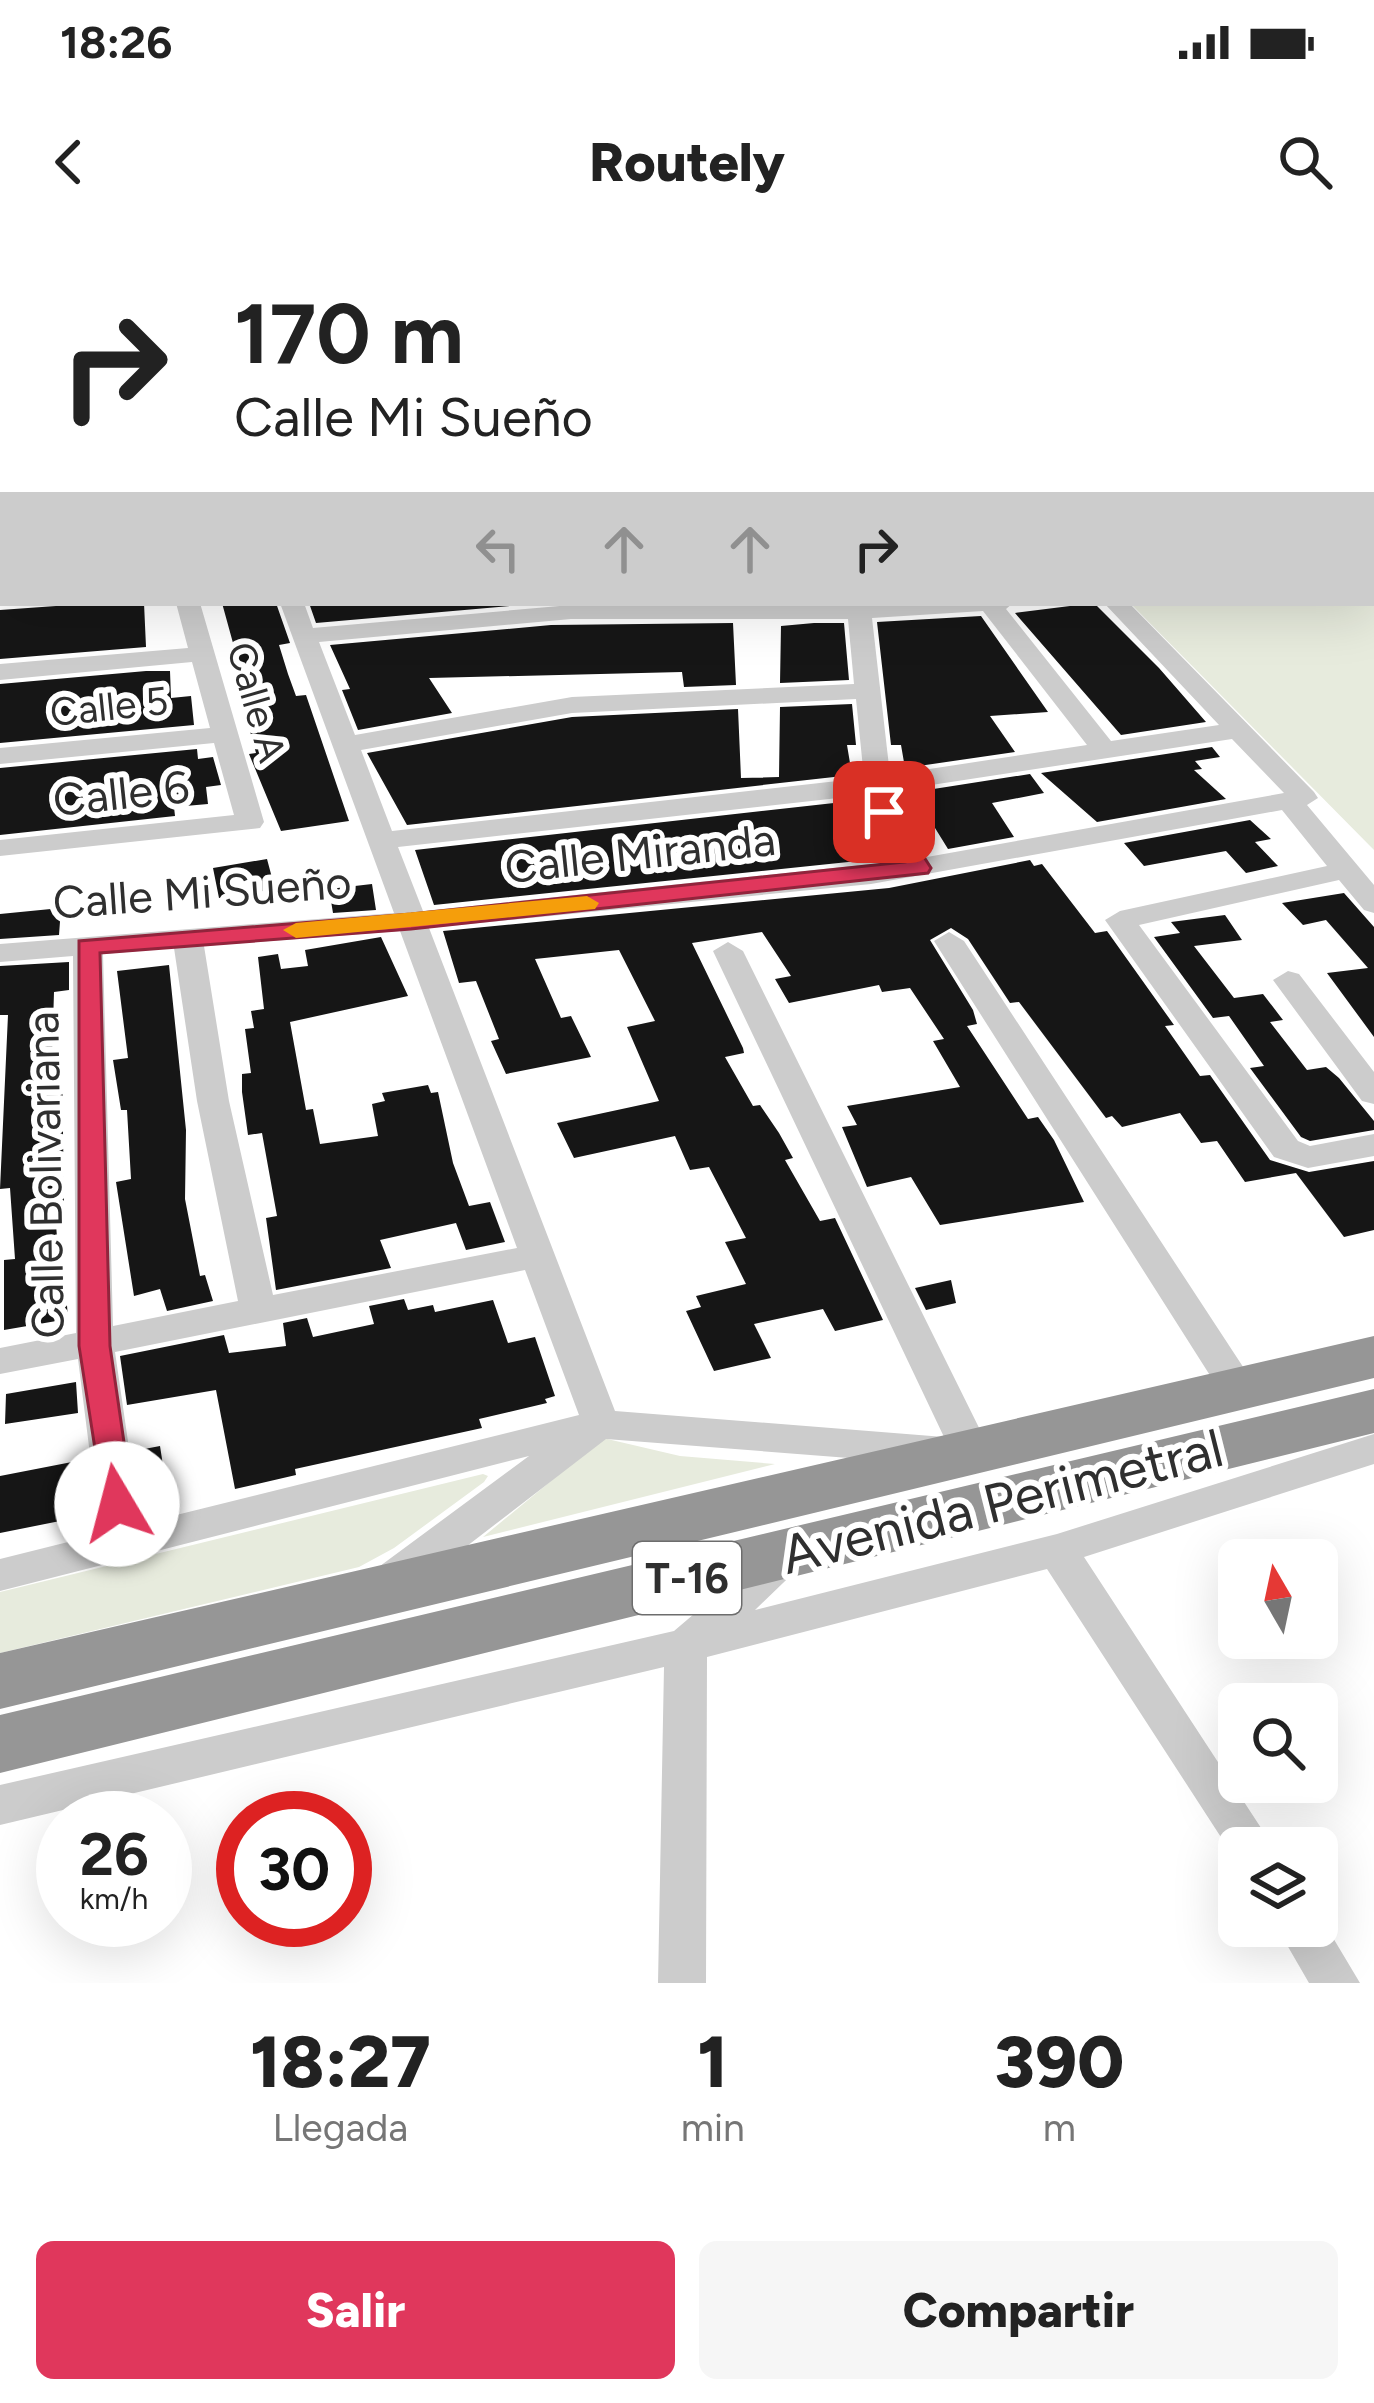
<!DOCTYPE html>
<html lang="es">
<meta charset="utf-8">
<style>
:root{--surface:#fff;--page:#f6f6f6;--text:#222;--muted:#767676;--accent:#e0375c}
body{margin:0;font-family:Figtree,sans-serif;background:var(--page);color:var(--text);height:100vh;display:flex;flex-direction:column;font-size:45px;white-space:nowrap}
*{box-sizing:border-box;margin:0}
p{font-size:39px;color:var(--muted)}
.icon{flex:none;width:66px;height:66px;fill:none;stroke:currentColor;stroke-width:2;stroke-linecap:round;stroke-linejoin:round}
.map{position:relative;height:1743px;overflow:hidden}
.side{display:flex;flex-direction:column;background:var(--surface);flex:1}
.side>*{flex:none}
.guide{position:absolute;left:0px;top:0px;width:1374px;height:366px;box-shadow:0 12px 48px #0002;background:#fff;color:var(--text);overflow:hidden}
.needle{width:78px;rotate:351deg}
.controls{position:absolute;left:1218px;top:1299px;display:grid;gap:24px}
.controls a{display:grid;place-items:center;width:120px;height:120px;border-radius:18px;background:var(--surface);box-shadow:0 12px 48px #0002;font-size:60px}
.speed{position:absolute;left:36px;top:1551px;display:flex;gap:24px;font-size:60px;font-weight:700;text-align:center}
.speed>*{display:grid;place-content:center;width:156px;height:156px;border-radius:50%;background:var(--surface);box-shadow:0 12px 48px #0002;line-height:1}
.speed small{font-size:30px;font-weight:400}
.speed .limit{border:18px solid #d22;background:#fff;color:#111}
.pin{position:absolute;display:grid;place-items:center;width:102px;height:102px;color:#fff;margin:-51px;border-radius:24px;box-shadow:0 6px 18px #0006}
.me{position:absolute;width:132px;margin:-66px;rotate:352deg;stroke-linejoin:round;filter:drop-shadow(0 0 9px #0008)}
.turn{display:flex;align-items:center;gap:42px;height:252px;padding:0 36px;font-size:54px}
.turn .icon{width:156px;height:156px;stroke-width:2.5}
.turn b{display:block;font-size:84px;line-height:102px}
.lanes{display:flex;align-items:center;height:114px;padding:0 36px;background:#0003;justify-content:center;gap:60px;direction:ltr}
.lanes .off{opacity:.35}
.eta{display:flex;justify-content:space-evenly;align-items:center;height:204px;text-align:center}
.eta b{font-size:72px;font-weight:800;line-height:84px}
.action{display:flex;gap:24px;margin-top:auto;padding:24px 36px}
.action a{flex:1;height:138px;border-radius:18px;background:var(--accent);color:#fff;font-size:48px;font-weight:800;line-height:138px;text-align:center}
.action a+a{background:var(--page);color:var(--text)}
.status{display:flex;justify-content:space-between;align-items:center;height:84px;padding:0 60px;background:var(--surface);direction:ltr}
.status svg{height:33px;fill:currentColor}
header{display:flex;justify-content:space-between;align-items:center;height:156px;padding:0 36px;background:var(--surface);font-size:54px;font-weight:800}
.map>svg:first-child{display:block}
.green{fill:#e7ebdd}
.building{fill:#161616}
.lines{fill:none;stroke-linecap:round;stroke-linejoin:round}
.minor{fill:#ccc;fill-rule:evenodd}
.highway{fill:#969696;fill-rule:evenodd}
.route{fill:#e0375c;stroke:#92243c;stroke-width:3}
.slow{fill:#f59e0b}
.labels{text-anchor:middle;stroke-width:12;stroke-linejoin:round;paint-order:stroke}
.far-street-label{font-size:39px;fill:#2f2f2f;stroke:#fff}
.shield{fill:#fff;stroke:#6d6d6d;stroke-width:3}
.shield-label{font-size:42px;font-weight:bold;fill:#2f2f2f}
.street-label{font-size:45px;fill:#2f2f2f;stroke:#fff}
.near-street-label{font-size:54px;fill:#2f2f2f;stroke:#fff}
</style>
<div class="status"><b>18:26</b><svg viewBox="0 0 49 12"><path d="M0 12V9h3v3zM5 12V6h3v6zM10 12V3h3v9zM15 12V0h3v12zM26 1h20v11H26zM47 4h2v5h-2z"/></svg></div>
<header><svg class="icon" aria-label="back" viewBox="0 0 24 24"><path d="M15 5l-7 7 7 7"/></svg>Routely<svg class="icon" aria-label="search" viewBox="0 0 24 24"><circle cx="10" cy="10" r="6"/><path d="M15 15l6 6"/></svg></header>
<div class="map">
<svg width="1374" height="1743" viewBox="0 0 1374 1743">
<rect width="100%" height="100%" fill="#fff"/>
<path class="green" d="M 1015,0 L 1374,0 L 1374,610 L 1130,363 L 1371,363 L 1371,3 Z
M 603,1198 L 680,1216 L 775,1224 L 483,1297 Z
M 483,1234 L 488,1236 L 484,1242 L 394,1308 L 359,1327 L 0,1413 L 0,1352 Z"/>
<path class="building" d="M 98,363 L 144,363 L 146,407 L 0,419 L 0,370 Z
M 222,363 L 276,363 L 290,403 L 279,405 L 288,434 L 296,456 L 306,455 L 349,581 L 281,591 L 249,514 L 256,513 L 248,484 L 255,483 Z
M 309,363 L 543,363 L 316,383 Z
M 1094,363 L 1159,428 L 1206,482 L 1121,495 L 1015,373 Z
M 981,376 L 1048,472 L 990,476 L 1015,512 L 905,528 L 901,505 L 891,505 L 877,382 Z
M 733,383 L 736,445 L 684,447 L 682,432 L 429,438 L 452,473 L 358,490 L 342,450 L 350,449 L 330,405 L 551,385 Z
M 814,383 L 844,383 L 849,440 L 780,443 L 781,386 Z
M 146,431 L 170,431 L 171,458 L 191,456 L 194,485 L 0,503 L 0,444 Z
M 852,464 L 856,505 L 847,505 L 852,535 L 407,585 L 367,513 L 572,477 L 738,469 L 741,538 L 779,537 L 780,467 Z
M 1212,507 L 1220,517 L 1195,521 L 1202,529 L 1194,530 L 1226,559 L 1097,582 L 1041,533 Z
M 197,509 L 198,519 L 213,517 L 221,545 L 206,547 L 208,564 L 174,567 L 175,576 L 0,595 L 0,528 Z
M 1030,534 L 1044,553 L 992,563 L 1014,597 L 948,609 L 927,575 L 911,576 L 908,553 Z
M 843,562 L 860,601 L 869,600 L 877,619 L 434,665 L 415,610 Z
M 1250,580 L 1271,599 L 1255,602 L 1278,626 L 1246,633 L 1226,611 L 1144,626 L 1124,603 Z
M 267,619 L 275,649 L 219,658 L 213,628 Z
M 1030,620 L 1034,626 L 1042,624 L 1095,693 L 1107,691 L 1174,785 L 1165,786 L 1200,836 L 1210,835 L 1270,920 L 1309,932 L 1374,921 L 1374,990 L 1344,997 L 1296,933 L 1245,942 L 1217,901 L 1201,903 L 1180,873 L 1122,887 L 1112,876 L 1106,878 L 1019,762 L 1010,763 L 968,699 L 951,688 L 930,700 L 973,770 L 977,784 L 967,786 L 1028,879 L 1038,877 L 1054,900 L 1084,962 L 940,985 L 911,937 L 867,947 L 842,887 L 857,885 L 847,866 L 960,847 L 933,801 L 944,799 L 910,748 L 882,752 L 879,745 L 789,763 L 775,739 L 791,736 L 762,692 L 692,703 L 743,808 L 744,813 L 725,817 L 753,866 L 760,865 L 779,893 L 793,918 L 785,920 L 820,981 L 835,978 L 883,1080 L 835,1091 L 823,1069 L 754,1084 L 771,1118 L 714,1131 L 686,1071 L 701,1067 L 696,1056 L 746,1044 L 725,1002 L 746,998 L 709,927 L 690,930 L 675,896 L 574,918 L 557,883 L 659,861 L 627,787 L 655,781 L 619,710 L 535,719 L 561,778 L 571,776 L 591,817 L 506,834 L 491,801 L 499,799 L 476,741 L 459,743 L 443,691 L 889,648 Z
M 372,644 L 376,670 L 333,673 L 329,649 Z
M 1344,653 L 1374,687 L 1374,797 L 1327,733 L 1368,728 L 1326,680 L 1303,685 L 1282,663 Z
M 61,668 L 59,695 L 0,699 L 0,674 Z
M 1225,675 L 1242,700 L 1194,706 L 1234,758 L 1263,754 L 1283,780 L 1270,782 L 1307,830 L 1326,827 L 1339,838 L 1374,881 L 1374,890 L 1310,901 L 1301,897 L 1250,828 L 1264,826 L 1229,776 L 1213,778 L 1154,697 L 1180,693 L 1171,682 Z
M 381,697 L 408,756 L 290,782 L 306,870 L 313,869 L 320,904 L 378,896 L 372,864 L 385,861 L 382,853 L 428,845 L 431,853 L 438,852 L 453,923 L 469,966 L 490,962 L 505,1002 L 466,1010 L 456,983 L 380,1000 L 391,1028 L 276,1050 L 266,978 L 277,976 L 262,893 L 248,895 L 242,852 L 242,834 L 251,833 L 245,789 L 254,788 L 251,771 L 264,769 L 258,717 L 278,714 L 281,729 L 308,726 L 305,710 Z
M 69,722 L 69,750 L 54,752 L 52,818 L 62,817 L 64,968 L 55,970 L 61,1053 L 66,1052 L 68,1079 L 4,1090 L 4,1020 L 15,1019 L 10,948 L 0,949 L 8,775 L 0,775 L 0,726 Z
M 169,725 L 186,890 L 185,959 L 200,1036 L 205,1035 L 213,1061 L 167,1071 L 160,1049 L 134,1056 L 116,942 L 131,939 L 127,870 L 121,870 L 113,820 L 128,818 L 117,731 Z
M 951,1040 L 956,1063 L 926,1070 L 915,1048 Z
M 404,1059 L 408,1070 L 433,1065 L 435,1072 L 493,1060 L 508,1103 L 535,1097 L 555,1156 L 545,1159 L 547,1163 L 479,1179 L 482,1188 L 295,1229 L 296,1235 L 235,1249 L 216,1150 L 127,1165 L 120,1116 L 224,1095 L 229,1113 L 286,1106 L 283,1083 L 307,1078 L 313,1097 L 374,1084 L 369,1066 Z
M 76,1142 L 78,1173 L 5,1184 L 6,1154 Z
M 160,1206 L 169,1264 L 142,1270 L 134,1211 Z
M 72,1222 L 75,1278 L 0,1293 L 0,1236 Z"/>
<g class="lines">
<path class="minor" d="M 0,224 L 3,224 L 3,236 L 0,236 Z
M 0,286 L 3,286 L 3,300 L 0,300 Z
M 0,352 L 3,363 L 11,364 L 0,366 Z
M 176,363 L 200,363 L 264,582 L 260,588 L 0,616 L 0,600 L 234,575 L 214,503 L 0,524 L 0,508 L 210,488 L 192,422 L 0,440 L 0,424 L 188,408 Z
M 280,363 L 304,363 L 313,388 L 571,365 L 1013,363 L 1006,369 L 1111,501 L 1219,485 L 1104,363 L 1129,363 L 1314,552 L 1318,558 L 1307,565 L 1374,645 L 1374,673 L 1364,670 L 1339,640 L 1139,685 L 1298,901 L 1310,906 L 1374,894 L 1374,916 L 1308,928 L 1274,917 L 1105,680 L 1120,671 L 1327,626 L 1282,570 L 871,644 L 429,688 L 615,1171 L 944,1197 L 713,711 L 728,702 L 743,711 L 991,1212 L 985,1222 L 971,1227 L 954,1217 L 939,1225 L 606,1199 L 406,1353 L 391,1357 L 376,1353 L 370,1341 L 376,1329 L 529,1216 L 0,1351 L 0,1319 L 100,1294 L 78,1119 L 0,1134 L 0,1108 L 76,1093 L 73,716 L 0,722 L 0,704 L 394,673 ZM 983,371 L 1087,505 L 890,535 L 872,378 ZM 571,379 L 848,379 L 854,444 L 572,457 L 355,495 L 319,402 ZM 856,459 L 864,538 L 392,591 L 361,510 L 572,473 ZM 1232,499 L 1284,553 L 927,617 L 893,556 L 892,551 ZM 865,555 L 901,621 L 423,671 L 398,607 ZM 400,691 L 517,1008 L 273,1055 L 229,861 L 204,706 ZM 174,708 L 197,861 L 238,1061 L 113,1086 L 103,714 ZM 525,1030 L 579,1175 L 140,1284 L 115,1112 Z
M 949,692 L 964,701 L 1251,1139 L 1257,1149 L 1251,1159 L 1225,1159 L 934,701 Z
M 1288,731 L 1299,734 L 1374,832 L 1374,864 L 1362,861 L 1273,740 Z
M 1374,1194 L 1374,1224 L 1084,1317 L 1265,1594 L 1272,1608 L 1239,1608 L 1239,1625 L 1047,1329 L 707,1417 L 706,1743 L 658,1743 L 664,1427 L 0,1585 L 0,1545 L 674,1391 L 774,1306 L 789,1301 L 804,1306 L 810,1317 L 755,1370 L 1057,1294 Z
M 1317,1671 L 1360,1743 L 1309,1743 L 1276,1686 L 1317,1686 Z"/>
<path class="highway" d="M 1374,1096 L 1374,1138 L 0,1469 L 0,1413 Z
M 1374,1149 L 1374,1193 L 0,1533 L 0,1475 Z"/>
</g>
<path class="route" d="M 876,567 L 892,567 L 931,628 L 928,633 L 411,689 L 100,713 L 110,1106 L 133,1264 L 117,1276 L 105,1273 L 79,1106 L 79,701 L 411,674 L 904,622 L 873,572 Z"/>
<path class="slow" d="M 587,656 L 599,663 L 595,669 L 296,698 L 283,690 L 296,683 Z"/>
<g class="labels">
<g class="far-street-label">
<text transform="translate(257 462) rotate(74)" y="14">Calle A</text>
<text transform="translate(109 466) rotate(-6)" y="14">Calle 5</text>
</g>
<rect class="shield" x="633" y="1302" width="108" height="72" rx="9"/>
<g class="shield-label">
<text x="687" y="1353">T-16</text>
</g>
<g class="street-label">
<text transform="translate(121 553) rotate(-6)" y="16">Calle 6</text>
<text transform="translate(640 613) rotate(-6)" y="16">Calle Miranda</text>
<text transform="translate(202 652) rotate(-4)" y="16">Calle Mi Sueño</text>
<text transform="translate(45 935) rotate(-91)" y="16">Calle Bolivariana</text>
</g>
<g class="near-street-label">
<text transform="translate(1002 1261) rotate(-14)" y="19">Avenida Perimetral</text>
</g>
</g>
</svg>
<div class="controls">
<a><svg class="needle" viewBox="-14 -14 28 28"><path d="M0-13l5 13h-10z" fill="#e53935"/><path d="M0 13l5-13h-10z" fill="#767676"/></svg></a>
<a><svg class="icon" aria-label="search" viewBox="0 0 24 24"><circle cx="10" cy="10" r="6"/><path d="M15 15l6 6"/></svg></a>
<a><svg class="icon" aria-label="layers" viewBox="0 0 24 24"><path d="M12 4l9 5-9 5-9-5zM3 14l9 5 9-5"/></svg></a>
</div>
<div class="speed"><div>26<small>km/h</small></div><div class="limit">30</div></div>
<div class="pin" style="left:884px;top:572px;background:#d93025"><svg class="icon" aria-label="arrive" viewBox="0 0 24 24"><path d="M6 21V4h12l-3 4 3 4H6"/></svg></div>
<svg class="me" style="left:117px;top:1264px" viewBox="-20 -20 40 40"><circle r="19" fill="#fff"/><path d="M0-13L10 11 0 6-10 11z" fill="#e0375c"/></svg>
<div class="guide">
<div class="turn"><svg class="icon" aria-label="right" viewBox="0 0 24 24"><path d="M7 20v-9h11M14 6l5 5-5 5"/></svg><div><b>170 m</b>Calle Mi Sueño</div></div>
<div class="lanes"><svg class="icon off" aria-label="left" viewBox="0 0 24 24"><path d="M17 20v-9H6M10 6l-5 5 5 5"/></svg><svg class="icon off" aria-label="ahead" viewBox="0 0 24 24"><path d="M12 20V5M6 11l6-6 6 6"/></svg><svg class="icon off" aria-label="ahead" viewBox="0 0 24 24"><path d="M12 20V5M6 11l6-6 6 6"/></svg><svg class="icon" aria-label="right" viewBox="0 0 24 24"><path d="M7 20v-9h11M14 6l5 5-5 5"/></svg></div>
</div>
</div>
<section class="side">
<div class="eta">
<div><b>18:27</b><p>Llegada</p></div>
<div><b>1</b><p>min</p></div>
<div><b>390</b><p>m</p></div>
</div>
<div class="action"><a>Salir</a><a>Compartir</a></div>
</section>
